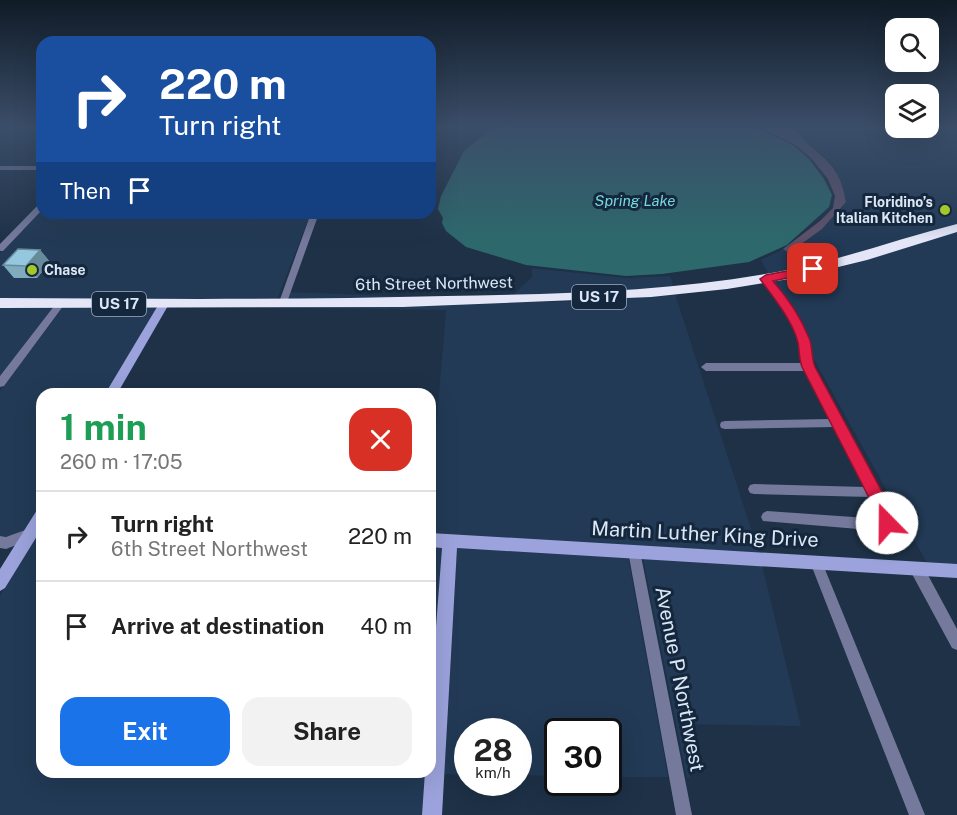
<!DOCTYPE html>
<meta charset="utf-8">
<style>
:root{--surface:#fff;--page:#f2f2f2;--text:#222;--muted:#767676;--line:#e0e0e0;--accent:#1a73e8}
body{margin:0;font-family:"Public Sans",sans-serif;background:var(--page);color:var(--text);height:100vh;display:flex;flex-direction:column;font-size:22px;white-space:nowrap}
*{box-sizing:border-box;margin:0}
p{font-size:20px;color:var(--muted)}
.icon{flex:none;width:33px;height:33px;fill:none;stroke:currentColor;stroke-width:2;stroke-linecap:round;stroke-linejoin:round}
.map{position:relative;flex:1;overflow:hidden}
.details{position:absolute;left:36px;top:388px;width:400px;height:390px;display:flex;flex-direction:column;background:var(--surface);border-radius:18px;box-shadow:0 6px 24px #0002}
.details>*{flex:none}
.top-card{position:absolute;left:36px;top:36px;width:400px;height:183px;border-radius:18px;box-shadow:0 6px 24px #0002;background:#1a4fa0;color:#fff;overflow:hidden}
.controls{position:absolute;left:885px;top:18px;display:grid;gap:12px}
.controls a{display:grid;place-items:center;width:54px;height:54px;border-radius:12px;background:var(--surface);box-shadow:0 6px 24px #0002;font-size:30px}
.speed{position:absolute;left:454px;top:718px;display:flex;gap:12px;font-size:30px;font-weight:700;text-align:center}
.speed>*{display:grid;place-content:center;width:78px;height:78px;border-radius:50%;background:var(--surface);box-shadow:0 6px 24px #0002;line-height:1}
.speed small{font-size:15px;font-weight:400}
.speed .limit{border:3px solid #111;border-radius:9px;background:#fff;color:#111}
.pin{position:absolute;display:grid;place-items:center;width:51px;height:51px;color:#fff;margin:-26px;border-radius:12px;box-shadow:0 3px 9px #0006}
.me{position:absolute;width:66px;margin:-33px;rotate:338deg;stroke-linejoin:round;filter:drop-shadow(0 0 4px #0008)}
.turn{display:flex;align-items:center;gap:21px;height:126px;padding:0 24px;font-size:27px}
.turn .icon{width:78px;height:78px;stroke-width:2.5}
.turn b{display:block;font-size:42px;line-height:51px}
.then{display:flex;align-items:center;height:57px;padding:0 24px;background:#0003;gap:12px;font-size:22px}
.round{display:grid;place-items:center;flex:none;width:63px;height:63px;border-radius:18px;background:var(--page)}
.summary{display:flex;align-items:center;justify-content:space-between;height:102px;padding:0 24px}
h1{font-size:36px;font-weight:700;line-height:45px;color:#1e9e55}
.primary-button{display:flex;gap:12px;margin-top:auto;padding:12px 24px}
.primary-button a{flex:1;height:69px;border-radius:18px;background:var(--accent);color:#fff;font-size:24px;font-weight:700;line-height:69px;text-align:center}
.primary-button a+a{background:var(--page);color:var(--text)}
ul{padding:0;list-style:none}
li{display:flex;align-items:center;gap:18px;height:90px;padding:0 24px;border-top:2px solid var(--line)}
li div{flex:1}
li b{display:block;font-size:22px}
li em{font-style:normal}
.map>svg:first-child{display:block}
.built{fill:#223a56}
.green{fill:#5d516b}
.water{fill:#2d686c}
.lines{fill:none;stroke-linecap:round;stroke-linejoin:round}
.street{fill:#757a9d;fill-rule:evenodd}
.secondary{fill:#9ca3dc;fill-rule:evenodd}
.highway{fill:#e4e6f8;fill-rule:evenodd}
.wall{fill:#80abbf}
.shaded-wall{fill:#688b9b}
.building{fill:#95c7de;stroke:#688b9b;stroke-width:1.5}
.route{fill:#e11d48;stroke:#92132f;stroke-width:1.5}
.poi-dot{fill:#a2c929;stroke:#14273c;stroke-width:2}
.labels{text-anchor:middle;stroke-width:6;stroke-linejoin:round;paint-order:stroke}
.far-poi-label{font-size:14px;font-weight:bold;fill:#dbe7f6;stroke:#14273c;text-anchor:end}
.far-water-label{font-size:15px;font-style:italic;fill:#76d7dd;stroke:#14273c}
.shield{fill:#14273c;stroke:#9fadbe;stroke-width:1.5}
.shield-label{font-size:15px;font-weight:bold;fill:#dbe7f6}
.street-label{font-size:16px;fill:#dbe7f6;stroke:#14273c}
.near-street-label{font-size:20px;fill:#dbe7f6;stroke:#14273c}
</style>
<div class="map">
<svg width="957" height="815" viewBox="0 0 957 815">
<rect width="100%" height="100%" fill="#1e3147"/>
<path class="built" d="M 793,126 L 957,126 L 957,225 L 861,254 L 769,275 L 761,260 L 783,249 L 789,253 L 822,229 L 846,202 L 835,167 Z
M 42,210 L 42,213 L 311,213 L 276,302 L 0,300 L 0,253 Z
M 957,232 L 957,565 L 927,563 L 810,352 L 810,341 L 787,298 L 772,281 Z
M 532,268 L 626,278 L 670,276 L 674,288 L 512,296 L 532,277 Z
M 290,292 L 443,298 L 286,302 Z
M 675,294 L 759,553 L 431,535 L 431,490 L 446,310 L 239,307 L 583,301 Z
M 0,306 L 54,306 L 0,376 Z
M 64,306 L 157,307 L 105,394 L 42,394 L 42,503 L 25,530 L 9,537 L 0,536 L 0,391 Z
M 42,538 L 42,772 L 426,773 L 423,815 L 0,815 L 0,596 L 32,540 Z
M 431,546 L 442,547 L 431,713 Z
M 457,547 L 628,557 L 668,777 L 609,777 L 609,732 L 558,732 L 558,776 L 519,775 L 519,732 L 468,732 L 468,775 L 444,774 Z
M 643,558 L 762,565 L 801,726 L 680,724 L 690,778 L 687,778 Z"/>
<path class="green" d="M 758,126 L 793,126 C 816,160 838,154 846,202 L 822,229 L 789,253 L 783,249 L 820,221 L 833,208 L 835,196 L 828,179 L 812,159 L 797,146 Z"/>
<path class="water" d="M 495,126 L 754,126 L 794,146 L 809,159 L 824,179 L 832,195 L 829,207 L 787,245 L 749,262 L 662,274 L 626,276 L 526,265 L 466,247 L 446,231 L 442,223 L 443,218 L 438,209 L 441,196 L 464,151 Z"/>
<g class="lines">
<path class="street" d="M 0,166 L 42,166 L 42,170 L 0,170 Z
M 39,204 L 42,204 L 42,210 L 3,251 L 0,251 L 0,244 Z
M 311,213 L 319,213 L 286,305 L 285,307 L 279,307 L 278,305 Z
M 766,276 C 781,284 805,327 809,344 C 811,351 811,359 814,367 L 892,515 L 894,519 L 891,527 L 882,531 L 763,521 L 761,517 L 763,513 L 767,511 L 882,519 L 870,497 L 754,494 L 750,493 L 748,489 L 750,485 L 754,484 L 865,487 L 835,427 L 725,429 L 721,428 L 720,425 L 721,422 L 725,421 L 830,419 L 806,371 L 706,371 L 701,367 L 706,363 L 803,363 C 802,357 801,351 800,344 C 794,319 776,300 762,279 Z
M 61,300 L 64,301 L 64,305 L 4,386 L 0,387 L 0,376 L 58,301 Z
M 28,529 L 32,531 L 34,535 L 32,539 L 6,549 L 0,548 L 0,536 L 6,537 Z
M 634,545 L 639,547 L 640,551 L 692,815 L 676,815 L 628,551 L 629,547 Z
M 816,556 L 821,558 L 822,562 L 925,815 L 909,815 L 810,562 L 811,558 Z
M 917,563 L 922,564 L 957,629 L 957,650 L 952,648 L 912,574 L 910,569 L 912,564 Z"/>
<path class="secondary" d="M 164,301 L 169,304 L 117,394 L 105,394 L 160,302 Z
M 42,509 L 42,528 L 5,588 L 0,591 L 0,569 L 37,510 Z
M 430,533 L 957,564 L 957,578 L 457,548 L 442,815 L 422,815 L 425,772 L 430,772 L 430,706 L 442,548 L 430,547 Z"/>
<path class="highway" d="M 957,224 L 957,232 L 867,260 L 789,279 L 727,289 L 651,297 L 403,307 L 0,308 L 0,298 C 149,299 297,300 446,296 C 552,294 660,292 765,274 C 831,264 893,240 957,224 Z"/>
</g>
<path class="wall" d="M 40,250 L 50,262 L 37,278 L 14,278 L 3,265 Z"/>
<path class="shaded-wall" d="M 40,250 L 50,262 L 37,278 L 26,266 Z"/>
<path class="building" d="M 18,249 L 40,250 L 26,266 L 3,265 Z"/>
<linearGradient id="sky" x2="0" y2="1"><stop stop-color="#101b27"/><stop offset="0.53" stop-color="#3b4e69"/><stop offset="1" stop-color="#3b4e69" stop-opacity="0"/></linearGradient>
<rect width="957" height="240" fill="url(#sky)"/>
<path class="route" d="M 813,266 L 818,269 L 816,272 L 773,281 C 787,297 801,318 809,338 C 813,347 811,357 815,367 L 894,514 L 896,519 L 893,528 L 887,530 L 882,528 L 880,519 L 802,367 C 798,356 800,347 797,339 C 790,317 773,297 760,279 L 766,275 Z"/>
<g class="poi-dot">
<circle cx="945" cy="210" r="6"/>
<circle cx="32" cy="270" r="6"/>
</g>
<g class="labels">
<g class="far-poi-label">
<text x="933" y="207">Floridino’s<tspan x="933" dy="16">Italian Kitchen</tspan></text>
<text x="44" y="275" text-anchor="start">Chase</text>
</g>
<g class="far-water-label">
<text x="635" y="206">Spring Lake</text>
</g>
<g class="shield">
<rect x="572" y="285" width="54" height="24" rx="4.5"/>
<rect x="92" y="292" width="54" height="24" rx="4.5"/>
</g>
<g class="shield-label">
<text x="599" y="302">US 17</text>
<text x="119" y="309">US 17</text>
</g>
<g class="street-label">
<text transform="translate(434 283) rotate(-1)" y="6">6th Street Northwest</text>
</g>
<g class="near-street-label">
<text transform="translate(705 534) rotate(3)" y="7">Martin Luther King Drive</text>
<text transform="translate(680 679) rotate(79)" y="7">Avenue P Northwest</text>
</g>
</g>
</svg>
<div class="controls">
<a><svg class="icon" aria-label="search" viewBox="0 0 24 24"><circle cx="10" cy="10" r="6"/><path d="M15 15l6 6"/></svg></a>
<a><svg class="icon" aria-label="layers" viewBox="0 0 24 24"><path d="M12 4l9 5-9 5-9-5zM3 14l9 5 9-5"/></svg></a>
</div>
<div class="speed"><div>28<small>km/h</small></div><div class="limit">30</div></div>
<div class="pin" style="left:813px;top:269px;background:#d93025"><svg class="icon" aria-label="arrive" viewBox="0 0 24 24"><path d="M6 21V4h12l-3 4 3 4H6"/></svg></div>
<svg class="me" style="left:887px;top:523px" viewBox="-20 -20 40 40"><circle r="19" fill="#fff"/><path d="M0-13L10 11 0 6-10 11z" fill="#e11d48"/></svg>
<div class="top-card">
<div class="turn"><svg class="icon" aria-label="right" viewBox="0 0 24 24"><path d="M7 20v-9h11M14 6l5 5-5 5"/></svg><div><b>220 m</b>Turn right</div></div>
<div class="then">Then<svg class="icon" aria-label="arrive" viewBox="0 0 24 24"><path d="M6 21V4h12l-3 4 3 4H6"/></svg></div>
</div>
<section class="details">
<div class="summary"><div><h1>1 min</h1><p>260 m · 17:05</p></div><a class="round" style="background:#d93025;color:#fff"><svg class="icon" aria-label="close" viewBox="0 0 24 24"><path d="M6 6l12 12M18 6L6 18"/></svg></a></div>
<ul>
<li><svg class="icon" aria-label="right" viewBox="0 0 24 24"><path d="M7 20v-9h11M14 6l5 5-5 5"/></svg><div><b>Turn right</b><p>6th Street Northwest</p></div><em>220 m</em></li>
<li><svg class="icon" aria-label="arrive" viewBox="0 0 24 24"><path d="M6 21V4h12l-3 4 3 4H6"/></svg><div><b>Arrive at destination</b></div><em>40 m</em></li>
</ul>
<div class="primary-button"><a>Exit</a><a>Share</a></div>
</section>
</div>
